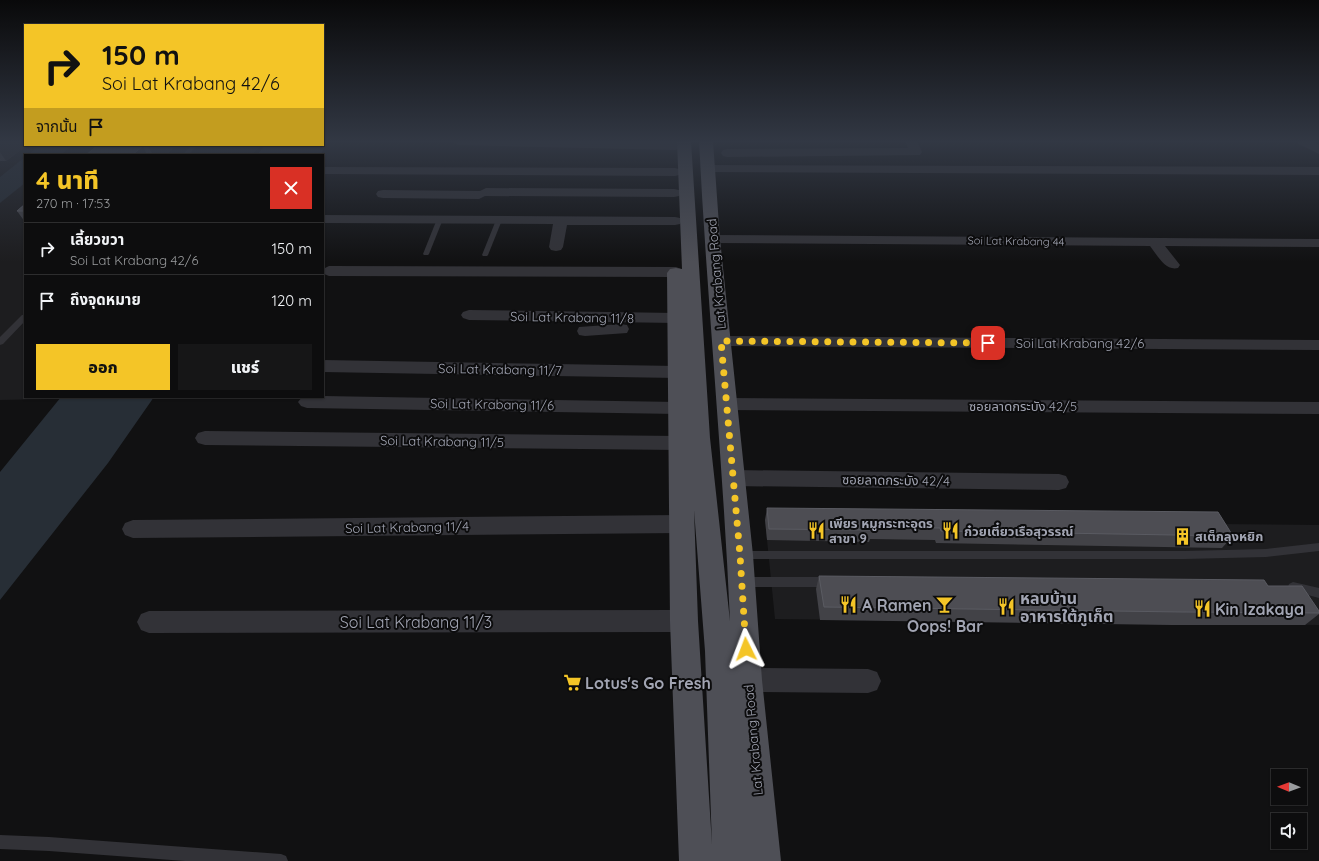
<!DOCTYPE html>
<html lang="th">
<meta charset="utf-8">
<style>
:root{--surface:#0d0d0e;--page:#161617;--text:#f1f3f6;--muted:#9a9c9e;--line:#2d2d2e;--accent:#f4c527}
body{margin:0;font-family:Quicksand,"Noto Sans Thai",sans-serif;background:var(--page);color:var(--text);height:100vh;display:flex;flex-direction:column;font-size:15px;white-space:nowrap}
*{box-sizing:border-box;margin:0}
p{font-size:13px;color:var(--muted)}
.icon{flex:none;width:22px;height:22px;fill:none;stroke:currentColor;stroke-width:2;stroke-linecap:round;stroke-linejoin:round}
.map{position:relative;flex:1;overflow:hidden}
.sheet{position:absolute;left:24px;top:154px;width:300px;height:244px;display:flex;flex-direction:column;background:var(--surface);border-radius:0px;box-shadow:0 1px 3px #0004,0 0 0 1px var(--line)}
.sheet>*{flex:none}
.guide{position:absolute;left:24px;top:24px;width:300px;height:122px;border-radius:0px;box-shadow:0 1px 3px #0004,0 0 0 1px var(--line);background:#f4c527;color:#111;overflow:hidden}
.needle{width:26px;rotate:271deg}
.fabs{position:absolute;left:1271px;top:769px;display:grid;gap:8px}
.fabs a{display:grid;place-items:center;width:36px;height:36px;border-radius:0px;background:var(--surface);box-shadow:0 1px 3px #0004,0 0 0 1px var(--line);font-size:20px}
.pin{position:absolute;display:grid;place-items:center;width:34px;height:34px;color:#fff;margin:-17px;border-radius:8px;box-shadow:0 2px 6px #0006}
.me{position:absolute;width:44px;margin:-22px;rotate:357deg;stroke-linejoin:round;filter:drop-shadow(0 0 3px #0008)}
.turn{display:flex;align-items:center;gap:14px;height:84px;padding:0 12px;font-size:18px}
.turn .icon{width:52px;height:52px;stroke-width:2.5}
.turn b{display:block;font-size:28px;line-height:34px}
.then{display:flex;align-items:center;height:38px;padding:0 12px;background:#0003;gap:8px;font-size:15px}
.round{display:grid;place-items:center;flex:none;width:42px;height:42px;border-radius:0px;background:var(--page)}
.overview{display:flex;align-items:center;justify-content:space-between;height:68px;padding:0 12px}
h1{font-size:24px;font-weight:800;line-height:30px;color:var(--accent)}
.action{display:flex;gap:8px;margin-top:auto;padding:8px 12px}
.action a{flex:1;height:46px;border-radius:0px;background:var(--accent);color:#111;font-size:16px;font-weight:800;line-height:46px;text-align:center}
.action a+a{background:var(--page);color:var(--text)}
ul{padding:0;list-style:none}
li{display:flex;align-items:center;gap:12px;height:52px;padding:0 12px;border-top:1px solid var(--line)}
li div{flex:1}
li b{display:block;font-size:15px}
li em{font-style:normal}
.map>svg:first-child{display:block}
.built{fill:#1d1d1f}
.water{fill:#272e36}
.lines{fill:none;stroke-linecap:round;stroke-linejoin:round}
.service{fill:#323237;fill-rule:evenodd}
.minor{fill:#323237;fill-rule:evenodd}
.primary{fill:#4e4f56;fill-rule:evenodd}
.wall{fill:#424247}
.shaded-wall{fill:#2a2a2d}
.building{fill:#4d4d53;stroke:#5a5b62}
.route{stroke:#f4c527;stroke-width:7;stroke-dasharray:0 12.6}
.labels{text-anchor:middle;stroke-width:4;stroke-linejoin:round;paint-order:stroke}
.far-street-label{font-size:11px;fill:#a2a5b3;stroke:#0c0c0d}
.street-label{font-size:13px;fill:#a2a5b3;stroke:#0c0c0d}
.poi-label{font-size:13px;font-weight:bold;fill:#a2a5b3;stroke:#0c0c0d;text-anchor:start}
.near-poi-label{font-size:16px;font-weight:bold;fill:#a2a5b3;stroke:#0c0c0d;text-anchor:start}
.near-street-label{font-size:16px;fill:#a2a5b3;stroke:#0c0c0d}
</style>
<div class="map">
<svg width="1319" height="861" viewBox="0 0 1319 861">
<rect width="100%" height="100%" fill="#111112"/>
<path class="built" d="M 0,141 L 25,141 L 25,145 L 261,145 L 252,155 L 25,155 L 25,397 L 51,397 L 49,399 L 0,400 Z
M 765,520 L 1319,525 L 1319,625 L 775,619 Z"/>
<path class="water" d="M 323,141 L 329,141 L 320,155 L 257,155 L 265,145 L 323,145 Z
M 40,145 L 73,145 L 60,155 L 28,155 Z
M 25,157 L 25,183 L 0,203 L 0,177 Z
M 61,397 L 154,397 L 108,463 L 0,600 L 0,472 Z"/>
<g class="lines">
<path class="service" d="M 192,145 L 198,145 L 188,155 L 182,155 Z
M 440,217 L 443,219 L 429,254 L 428,255 L 424,255 L 423,254 L 437,219 Z
M 499,218 L 502,220 L 488,255 L 487,256 L 483,256 L 482,255 L 496,220 Z
M 22,315 L 25,315 L 25,321 L 3,344 L 0,345 L 0,337 Z
M 1319,543 L 1319,551 L 1266,557 L 1184,559 L 741,559 L 737,558 L 736,555 L 737,552 L 741,551 L 1184,551 L 1266,549 Z
M 743,577 L 828,577 L 832,579 L 833,582 L 832,585 L 828,587 L 743,587 L 739,585 L 738,582 L 739,579 Z
M 1293,582 L 1319,588 L 1319,598 L 1289,590 L 1288,587 L 1289,584 Z
M 0,835 L 49,837 L 281,854 L 286,856 L 288,861 L 185,861 L 49,851 L 0,849 Z"/>
<path class="minor" d="M 452,141 L 675,142 L 679,143 L 681,146 L 679,149 L 675,150 L 458,145 Z
M 905,141 L 917,141 L 922,152 L 920,155 L 727,157 L 723,156 L 721,153 L 723,150 L 727,149 L 908,148 Z
M 1297,141 L 1312,141 L 1319,145 L 1319,154 L 1299,144 Z
M 708,165 L 1319,167 L 1319,175 L 704,172 L 702,169 L 704,166 Z
M 323,167 L 675,168 L 679,169 L 681,172 L 679,175 L 675,176 L 325,174 L 323,173 Z
M 486,188 L 674,189 L 679,190 L 681,193 L 679,196 L 674,197 L 485,196 L 479,199 L 383,198 L 378,197 L 376,194 L 378,191 L 383,190 L 480,191 Z
M 323,215 L 675,217 L 680,218 L 682,221 L 680,224 L 675,225 L 567,225 L 563,247 L 561,250 L 556,251 L 551,250 L 549,247 L 553,224 L 323,223 Z
M 712,235 L 1319,239 L 1319,247 L 1165,246 L 1180,265 L 1178,268 C 1165,271 1158,256 1150,246 L 712,243 L 707,242 L 705,239 L 707,236 Z
M 329,266 L 676,267 L 681,269 L 684,272 L 681,275 L 676,277 L 329,276 L 324,274 L 323,269 Z
M 469,310 L 676,313 L 682,314 L 684,318 L 682,322 L 676,323 L 469,320 L 463,318 L 461,315 L 463,312 Z
M 621,324 L 627,325 L 629,329 L 627,333 L 585,336 L 579,335 L 577,331 L 579,327 Z
M 721,336 L 1319,340 L 1319,350 L 721,346 L 715,345 L 713,341 L 715,337 Z
M 323,360 L 677,366 L 683,368 L 686,372 L 683,376 L 677,378 L 323,372 Z
M 323,396 L 678,402 L 685,403 L 687,408 L 685,413 L 678,414 L 307,408 L 301,406 L 298,402 L 302,397 Z
M 726,398 L 1319,402 L 1319,414 L 726,410 L 720,409 L 717,404 L 720,399 Z
M 205,431 L 679,436 L 686,438 L 689,443 L 686,448 L 679,450 L 205,445 L 198,443 L 195,438 L 198,433 Z
M 733,470 L 1059,474 L 1066,476 L 1069,482 L 1066,488 L 1059,490 L 733,486 L 726,483 L 723,478 L 726,473 Z
M 681,515 L 689,518 L 692,524 L 689,530 L 681,533 L 133,538 L 125,535 L 122,529 L 125,523 L 133,520 Z
M 684,610 L 692,613 L 696,621 L 692,629 L 684,632 L 149,633 L 141,630 L 137,622 L 141,614 L 149,611 Z
M 747,668 L 868,669 L 877,672 L 881,681 L 877,690 L 868,693 L 747,692 L 738,689 L 734,680 L 738,671 Z"/>
<path class="primary" d="M 677,141 L 691,141 L 710,438 L 730,621 C 723,461 707,301 699,141 L 713,141 L 720,239 L 753,555 L 762,680 L 781,861 L 679,861 L 670,621 L 667,273 L 670,269 L 676,268 L 682,269 ZM 694,510 L 705,651 L 712,845 L 698,621 Z"/>
</g>
<path class="wall" d="M 0,141 L 24,143 L 26,146 L 6,161 L 0,161 Z
M 98,145 L 176,145 L 166,155 L 86,155 Z
M 25,204 L 25,222 L 17,211 Z
M 767,508 L 1233,536 L 1222,548 L 936,543 L 935,540 L 870,539 L 869,542 L 767,540 L 765,520 Z
M 819,576 L 1268,586 L 1319,611 L 1319,614 L 1305,625 L 1171,625 L 820,620 L 816,589 Z"/>
<path class="shaded-wall" d="M 0,141 L 25,141 L 24,143 L 26,146 L 6,161 L 0,152 Z
M 149,145 L 176,145 L 166,155 L 153,155 L 148,146 Z
M 143,146 L 147,155 L 132,155 Z"/>
<path class="building" d="M 98,145 L 149,145 L 148,146 L 143,146 L 132,155 L 86,155 Z
M 25,204 L 25,211 L 17,211 Z
M 767,508 L 1218,512 L 1233,536 L 941,531 L 940,528 L 873,527 L 873,530 L 769,529 Z
M 819,576 L 1264,580 L 1268,586 L 1302,586 L 1319,611 L 1319,613 L 1183,612 L 824,607 Z"/>
<linearGradient id="sky" x2="0" y2="1"><stop stop-color="#09090a"/><stop offset="0.54" stop-color="#323844"/><stop offset="1" stop-color="#323844" stop-opacity="0"/></linearGradient>
<rect width="1319" height="262" fill="url(#sky)"/>
<g class="lines">
<path class="route" d="M 746,649 L 740,555 L 721,341 L 988,343"/>
</g>
<defs>
<symbol id="restaurant-bare" viewBox="-9 -9 18 18"><path d="M-5-6h1v4h1v-4h1v4h1v-4h1v5L-1.5 .5V6h-2V.5L-5-1ZM5-6V6H3V1.5H1.5Q1.5-4 5-6Z" fill="#f4c527" stroke="#0c0c0d" stroke-width="2.5" paint-order="stroke"/></symbol>
<symbol id="building-bare" viewBox="-9 -9 18 18"><path d="M-4-6H4V6H1V3H-1V6H-4ZM-2.5-4.3h1.7v1.8h-1.7ZM.8-4.3h1.7v1.8H.8ZM-2.5-1h1.7V.8h-1.7ZM.8-1h1.7V.8H.8Z" fill="#f4c527" stroke="#0c0c0d" stroke-width="2.5" paint-order="stroke"/></symbol>
<symbol id="bar-bare" viewBox="-9 -9 18 18"><path d="M-6-5H6L.8 .8V4.5H3.5V6h-7V4.5H-.8V.8Z" fill="#f4c527" stroke="#0c0c0d" stroke-width="2.5" paint-order="stroke"/></symbol>
<symbol id="supermarket-bare" viewBox="-9 -9 18 18"><path d="M-6-5.5h2.5l.6 2H6L4.5 2H-2.5L-4.4-4H-6ZM-1.5 3.2a1.3 1.3 0 1 0 .1 0ZM3 3.2a1.3 1.3 0 1 0 .1 0Z" fill="#f4c527" stroke="#0c0c0d" stroke-width="2.5" paint-order="stroke"/></symbol>
</defs>
<g fill-rule="evenodd">
<use href="#restaurant-bare" x="804" y="518" width="25" height="25"/>
<use href="#restaurant-bare" x="938" y="518" width="25" height="25"/>
<use href="#building-bare" x="1170" y="524" width="25" height="25"/>
<use href="#restaurant-bare" x="836" y="592" width="25" height="25"/>
<use href="#bar-bare" x="932" y="592" width="25" height="25"/>
<use href="#restaurant-bare" x="994" y="594" width="25" height="25"/>
<use href="#restaurant-bare" x="1190" y="596" width="25" height="25"/>
<use href="#supermarket-bare" x="560" y="670" width="25" height="25"/>
</g>
<g class="labels">
<g class="far-street-label">
<text transform="translate(1016 241) rotate(1)" y="4">Soi Lat Krabang 44</text>
</g>
<g class="street-label">
<text transform="translate(716 274) rotate(-95)" y="5">Lat Krabang Road</text>
<text transform="translate(572 317) rotate(1)" y="5">Soi Lat Krabang 11/8</text>
<text x="1080" y="348">Soi Lat Krabang 42/6</text>
<text transform="translate(500 369) rotate(1)" y="5">Soi Lat Krabang 11/7</text>
<text transform="translate(492 404) rotate(1)" y="5">Soi Lat Krabang 11/6</text>
<text x="1023" y="411">ซอยลาดกระบัง 42/5</text>
<text transform="translate(442 441) rotate(1)" y="5">Soi Lat Krabang 11/5</text>
<text transform="translate(896 480) rotate(1)" y="5">ซอยลาดกระบัง 42/4</text>
<text transform="translate(407 527) rotate(-1)" y="5">Soi Lat Krabang 11/4</text>
<text transform="translate(753 740) rotate(-95)" y="5">Lat Krabang Road</text>
</g>
<g class="poi-label">
<text x="829" y="528">เพียร หมูกระทะอุดร<tspan x="829" dy="15">สาขา 9</tspan></text>
<text x="964" y="536">ก๋วยเตี๋ยวเรือสุวรรณ์</text>
<text x="1195" y="541">สเต็กลุงหยิก</text>
</g>
<g class="near-poi-label">
<text x="1020" y="604">หลบบ้าน<tspan x="1020" dy="18">อาหารใต้ภูเก็ต</tspan></text>
<text x="862" y="611">A Ramen</text>
<text x="1215" y="615">Kin Izakaya</text>
<text x="945" y="632" text-anchor="middle">Oops! Bar</text>
<text x="585" y="689">Lotus's Go Fresh</text>
</g>
<g class="near-street-label">
<text x="416" y="628">Soi Lat Krabang 11/3</text>
</g>
</g>
</svg>
<div class="fabs">
<a><svg class="needle" viewBox="-14 -14 28 28"><path d="M0-13l5 13h-10z" fill="#e53935"/><path d="M0 13l5-13h-10z" fill="#9a9c9e"/></svg></a>
<a><svg class="icon" aria-label="sound" viewBox="0 0 24 24"><path d="M4 9h4l5-4v14l-5-4H4zM17 9q2 3 0 6"/></svg></a>
</div>
<div class="pin" style="left:988px;top:343px;background:#d93025"><svg class="icon" aria-label="arrive" viewBox="0 0 24 24"><path d="M6 21V4h12l-3 4 3 4H6"/></svg></div>
<svg class="me" style="left:746px;top:649px" viewBox="-20 -20 40 40"><path d="M0-17L14 15 0 8-14 15z" fill="#f4c527" stroke="#fff" stroke-width="4"/></svg>
<div class="guide">
<div class="turn"><svg class="icon" aria-label="right" viewBox="0 0 24 24"><path d="M7 20v-9h11M14 6l5 5-5 5"/></svg><div><b>150 m</b>Soi Lat Krabang 42/6</div></div>
<div class="then">จากนั้น<svg class="icon" aria-label="arrive" viewBox="0 0 24 24"><path d="M6 21V4h12l-3 4 3 4H6"/></svg></div>
</div>
<section class="sheet">
<div class="overview"><div><h1>4 นาที</h1><p>270 m · 17:53</p></div><a class="round" style="background:#d93025;color:#fff"><svg class="icon" aria-label="close" viewBox="0 0 24 24"><path d="M6 6l12 12M18 6L6 18"/></svg></a></div>
<ul>
<li><svg class="icon" aria-label="right" viewBox="0 0 24 24"><path d="M7 20v-9h11M14 6l5 5-5 5"/></svg><div><b>เลี้ยวขวา</b><p>Soi Lat Krabang 42/6</p></div><em>150 m</em></li>
<li><svg class="icon" aria-label="arrive" viewBox="0 0 24 24"><path d="M6 21V4h12l-3 4 3 4H6"/></svg><div><b>ถึงจุดหมาย</b></div><em>120 m</em></li>
</ul>
<div class="action"><a>ออก</a><a>แชร์</a></div>
</section>
</div>
